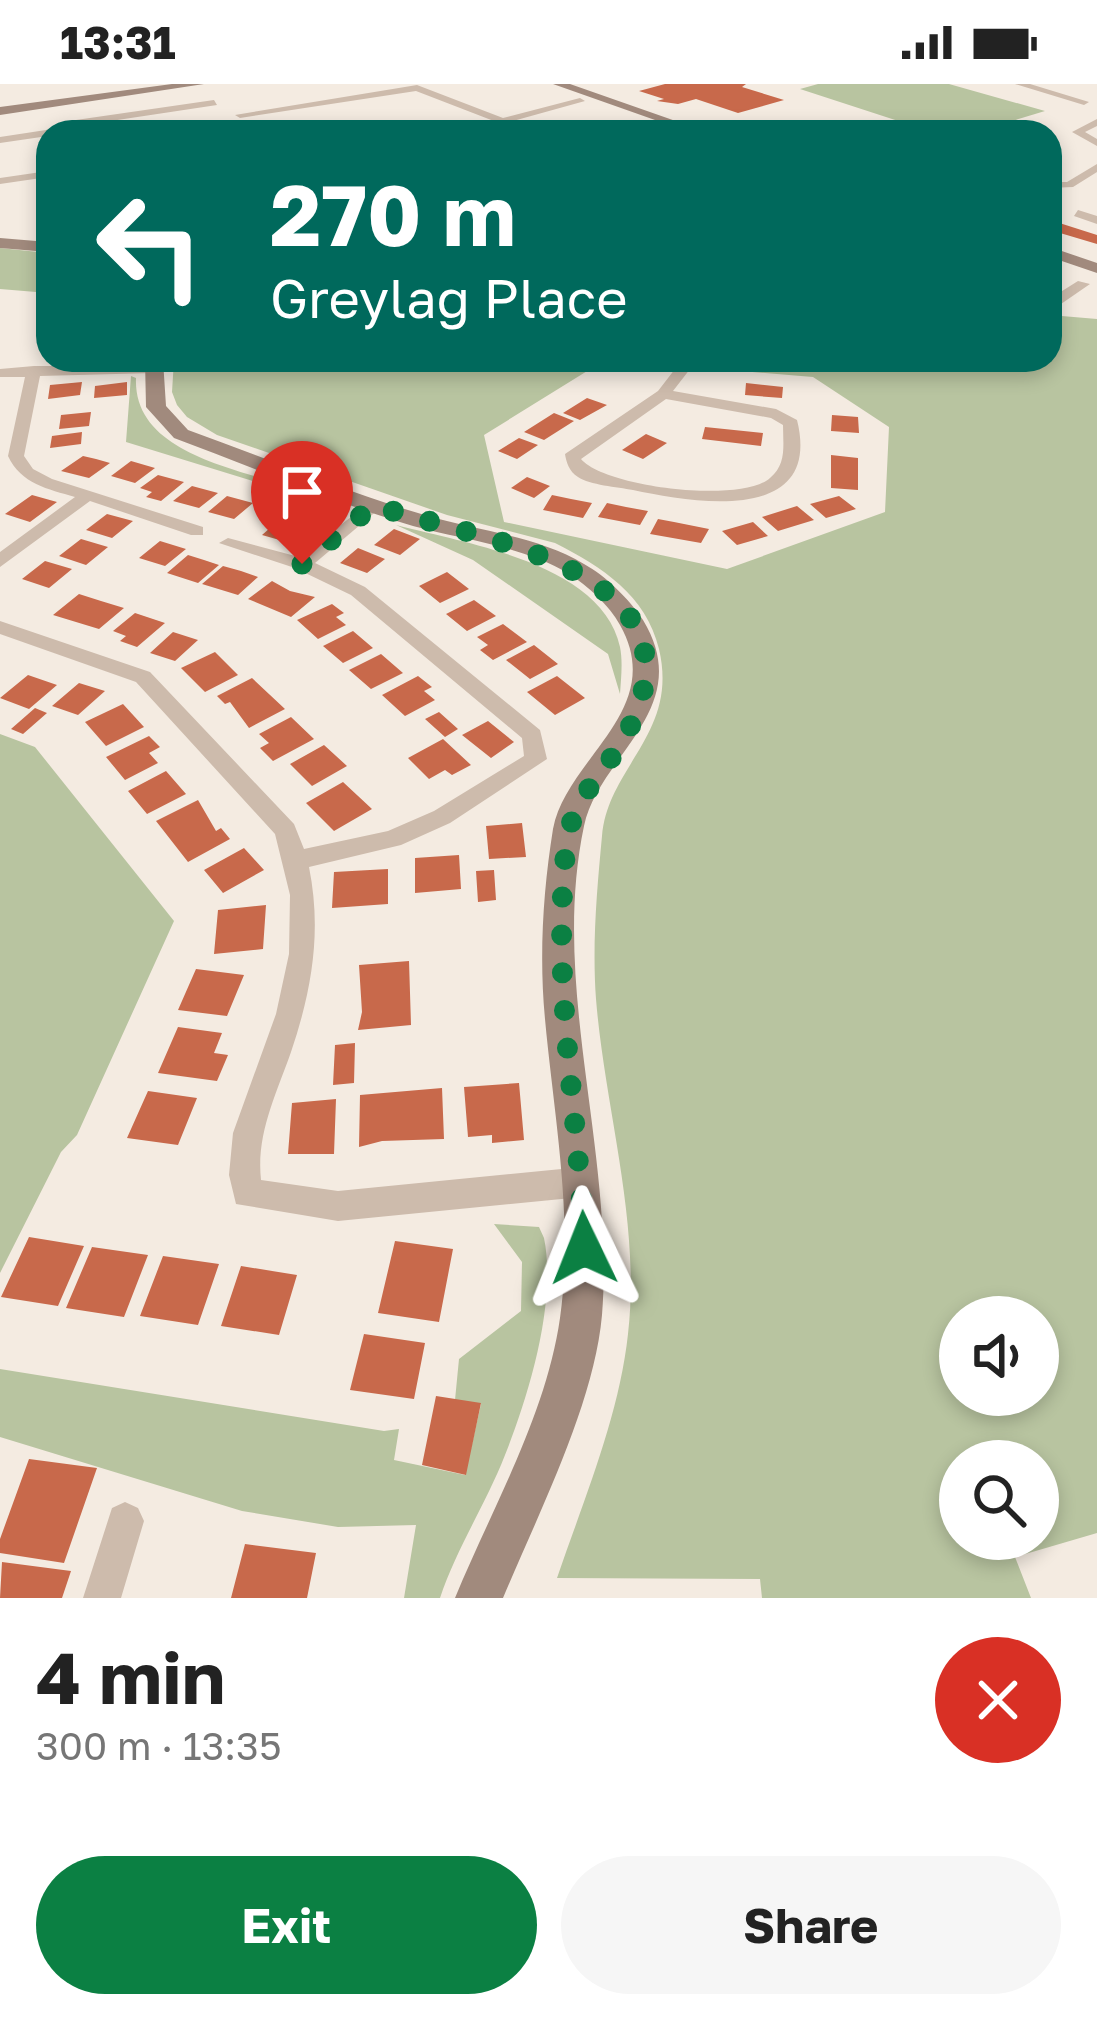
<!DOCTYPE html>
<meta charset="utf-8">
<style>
:root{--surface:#fff;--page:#f6f6f6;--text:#222;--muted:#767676;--accent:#0b8043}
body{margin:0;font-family:"Golos Text",sans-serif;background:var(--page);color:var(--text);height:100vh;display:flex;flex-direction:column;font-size:45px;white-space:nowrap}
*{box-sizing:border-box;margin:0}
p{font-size:39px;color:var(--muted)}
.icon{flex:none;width:66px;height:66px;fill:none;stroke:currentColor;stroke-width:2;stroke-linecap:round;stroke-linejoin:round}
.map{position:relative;height:1514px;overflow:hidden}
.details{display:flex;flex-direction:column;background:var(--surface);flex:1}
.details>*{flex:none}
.hud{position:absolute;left:36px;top:36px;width:1026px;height:252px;border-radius:36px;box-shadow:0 6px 18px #0003;background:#00695c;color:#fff;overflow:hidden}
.fabs{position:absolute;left:939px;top:1212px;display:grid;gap:24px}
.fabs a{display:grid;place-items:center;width:120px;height:120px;border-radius:50%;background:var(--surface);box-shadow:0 6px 18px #0003;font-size:60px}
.pin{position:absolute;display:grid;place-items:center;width:102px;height:102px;color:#fff;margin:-123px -51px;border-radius:50% 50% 50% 0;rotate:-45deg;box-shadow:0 0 12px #0007}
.pin .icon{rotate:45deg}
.me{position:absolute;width:132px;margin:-66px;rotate:358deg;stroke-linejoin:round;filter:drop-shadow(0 0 9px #0008)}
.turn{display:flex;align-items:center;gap:42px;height:252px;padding:0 36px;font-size:54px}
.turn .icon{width:156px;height:156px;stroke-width:2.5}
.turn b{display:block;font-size:84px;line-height:102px}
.round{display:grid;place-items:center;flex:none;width:126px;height:126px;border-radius:63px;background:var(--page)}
.summary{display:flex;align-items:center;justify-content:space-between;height:204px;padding:0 36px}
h1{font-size:72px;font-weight:700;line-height:90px}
.action{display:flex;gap:24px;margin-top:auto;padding:24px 36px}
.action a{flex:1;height:138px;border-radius:72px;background:var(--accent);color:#fff;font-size:48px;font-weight:700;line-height:138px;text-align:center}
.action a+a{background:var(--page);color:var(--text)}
.status{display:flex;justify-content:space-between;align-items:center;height:84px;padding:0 60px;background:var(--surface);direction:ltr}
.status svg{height:33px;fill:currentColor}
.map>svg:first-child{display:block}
.green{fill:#b8c4a0;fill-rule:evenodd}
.building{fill:#c8694b}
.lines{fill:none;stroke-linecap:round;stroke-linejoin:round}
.street{fill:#cdbbac;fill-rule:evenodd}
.secondary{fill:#a18a7d;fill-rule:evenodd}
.route{stroke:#0b8043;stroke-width:21;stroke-dasharray:0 37.8}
</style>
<div class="status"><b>13:31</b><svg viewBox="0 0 49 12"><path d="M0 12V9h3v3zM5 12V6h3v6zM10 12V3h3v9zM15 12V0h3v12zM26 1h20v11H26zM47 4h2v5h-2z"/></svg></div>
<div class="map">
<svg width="1097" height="1514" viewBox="0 0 1097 1514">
<rect width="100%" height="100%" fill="#f4ebe1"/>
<path class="green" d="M 818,0 L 949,0 L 1045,27 L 976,48 L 932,48 L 800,5 Z
M 0,164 L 48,169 L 48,209 L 0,205 Z
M 1050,231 L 1097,235 L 1097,1449 L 1015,1473 L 1031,1514 L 762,1514 L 760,1495 L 557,1494 C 584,1415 619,1333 628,1250 C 641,1138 605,1026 596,915 C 592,861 597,805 602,752 C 608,682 679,650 659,565 C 646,511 602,483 555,459 L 447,431 L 217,351 L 187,333 L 177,321 L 172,308 L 174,276 L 605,276 L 484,351 L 504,438 L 727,485 L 885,428 L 889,343 L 813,293 L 706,284 L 709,276 L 1050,276 ZM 960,1233 L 1038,1233 L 1038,1311 L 960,1311 ZM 960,1377 L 1038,1377 L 1038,1455 L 960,1455 Z
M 131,292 L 136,294 C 133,367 231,383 286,402 C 300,407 318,411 328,420 L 126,358 Z
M 396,441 C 464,459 602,479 620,563 C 623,578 621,595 620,610 L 608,570 L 473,476 Z
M 0,650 L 35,663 L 174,837 L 77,1051 L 61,1068 L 0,1189 Z
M 494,1140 L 539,1143 L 544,1154 C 557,1218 529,1311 505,1371 C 486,1420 457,1463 440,1514 L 404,1514 L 416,1441 L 338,1443 L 242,1427 L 0,1353 L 0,1285 L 384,1347 L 399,1345 L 394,1376 L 465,1391 L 481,1320 L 455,1316 L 459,1275 L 521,1227 L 522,1178 Z"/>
<path class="building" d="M 665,0 L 746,0 L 742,3 L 784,16 L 738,29 L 696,15 L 678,20 L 657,17 L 664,15 L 639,7 Z
M 1050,136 L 1097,151 L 1097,160 L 1050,146 Z
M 82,298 L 80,311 L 48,315 L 50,301 Z
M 127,298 L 127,311 L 94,314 L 95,302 Z
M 746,299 L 783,303 L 782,314 L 745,311 Z
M 587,314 L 607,321 L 580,336 L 563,329 Z
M 91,328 L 89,342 L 59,345 L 61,331 Z
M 554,329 L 574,337 L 544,356 L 524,348 Z
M 832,331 L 858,333 L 859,349 L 831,347 Z
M 705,343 L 763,349 L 761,362 L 702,355 Z
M 82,348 L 81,360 L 50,364 L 52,352 Z
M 646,350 L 667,359 L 643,375 L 622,366 Z
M 519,354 L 538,361 L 517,375 L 498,367 Z
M 831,371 L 858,374 L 858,406 L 831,404 Z
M 83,372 L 96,375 L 110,379 L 89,394 L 61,387 Z
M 131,377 L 155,384 L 135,399 L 111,392 Z
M 158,391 L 184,398 L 161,417 L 146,413 L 152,408 L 140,404 Z
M 527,393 L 550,402 L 534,414 L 511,404 Z
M 192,402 L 218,409 L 199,424 L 173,417 Z
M 32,411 L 57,418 L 30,438 L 5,430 Z
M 552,411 L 571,415 L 592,419 L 583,434 L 543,426 Z
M 227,412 L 253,419 L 234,435 L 208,428 Z
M 839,412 L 856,425 L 826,434 L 810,420 Z
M 301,414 L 328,421 L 310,437 L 283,430 Z
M 607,419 L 626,423 L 648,427 L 640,441 L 598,433 Z
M 797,422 L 814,436 L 778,447 L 762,433 Z
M 107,430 L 133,437 L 112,454 L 86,446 Z
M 658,435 L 674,438 L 709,445 L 701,459 L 650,450 Z
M 278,437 L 306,444 L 290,459 L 262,451 Z
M 753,438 L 768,452 L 737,461 L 722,447 Z
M 394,445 L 420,455 L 400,471 L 374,461 Z
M 81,455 L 108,463 L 86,481 L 59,472 Z
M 160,457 L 186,465 L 165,482 L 139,474 Z
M 358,464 L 385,475 L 367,489 L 340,479 Z
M 188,471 L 204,476 L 219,481 L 198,499 L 167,489 Z
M 45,477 L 72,485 L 49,504 L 22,495 Z
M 223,482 L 241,487 L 258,493 L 238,511 L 202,500 Z
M 447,488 L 469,505 L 440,519 L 419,502 Z
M 272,497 L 290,507 L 315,513 L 291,533 L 248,515 Z
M 79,510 L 101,517 L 124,524 L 99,545 L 53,531 Z
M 474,516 L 496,532 L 467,547 L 446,530 Z
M 332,520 L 344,529 L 336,533 L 346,541 L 318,555 L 297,536 Z
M 135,529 L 165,539 L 137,563 L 120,557 L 126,552 L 113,547 Z
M 503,540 L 527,558 L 493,576 L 480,566 L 488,561 L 477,553 Z
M 353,547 L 373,564 L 343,579 L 323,562 Z
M 173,548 L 198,556 L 175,577 L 150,569 Z
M 534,561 L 558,580 L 530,595 L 506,576 Z
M 215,568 L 238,591 L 205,608 L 181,584 Z
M 381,570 L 403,589 L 371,605 L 349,586 Z
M 28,591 L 57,601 L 29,625 L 0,614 Z
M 418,592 L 432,603 L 424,607 L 435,616 L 405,632 L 382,611 Z
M 557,592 L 585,614 L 555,631 L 527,608 Z
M 252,594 L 285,625 L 249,644 L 230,618 L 225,620 L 217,612 Z
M 79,599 L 105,607 L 78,631 L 52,622 Z
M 123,620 L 144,643 L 106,662 L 85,638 Z
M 35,624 L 47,629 L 23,650 L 11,645 Z
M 439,628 L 458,645 L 445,653 L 425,635 Z
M 291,633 L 314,655 L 273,677 L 260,664 L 269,659 L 259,650 Z
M 488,637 L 514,658 L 491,674 L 462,651 Z
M 149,652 L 160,663 L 149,669 L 158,679 L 125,696 L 106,673 Z
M 443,655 L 471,681 L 452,691 L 445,686 L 429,695 L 408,674 Z
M 324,661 L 347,682 L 312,702 L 290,680 Z
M 166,687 L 186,710 L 147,730 L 128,707 Z
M 343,698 L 372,725 L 334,747 L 306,719 Z
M 198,716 L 216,747 L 221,744 L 230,755 L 188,778 L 156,737 Z
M 522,739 L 526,773 L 489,775 L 486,742 Z
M 244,764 L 264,786 L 223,809 L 204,786 Z
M 459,771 L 461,805 L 415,809 L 415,774 Z
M 388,785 L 388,820 L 332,824 L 334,788 Z
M 494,786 L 496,816 L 478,818 L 476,787 Z
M 266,821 L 263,865 L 214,870 L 218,826 Z
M 409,877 L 411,941 L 358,946 L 362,928 L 359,881 Z
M 196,885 L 244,891 L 227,932 L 178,926 Z
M 178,943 L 222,949 L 214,969 L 228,971 L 217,997 L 158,989 Z
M 355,959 L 354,999 L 333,1001 L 335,961 Z
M 519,999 L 524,1056 L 492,1059 L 492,1051 L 468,1053 L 464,1003 Z
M 442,1004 L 444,1055 L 382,1057 L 359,1063 L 360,1011 Z
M 148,1007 L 197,1014 L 178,1061 L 127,1054 Z
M 336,1015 L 334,1070 L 288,1070 L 292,1019 Z
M 29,1153 L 84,1162 L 58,1222 L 1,1213 Z
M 395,1157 L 453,1165 L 439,1238 L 378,1229 Z
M 92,1163 L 148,1171 L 124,1233 L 66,1224 Z
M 163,1172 L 219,1180 L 198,1241 L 140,1232 Z
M 241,1182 L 297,1191 L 279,1251 L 221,1242 Z
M 364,1250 L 425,1259 L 414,1315 L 350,1306 Z
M 436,1312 L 481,1319 L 466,1391 L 422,1381 Z
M 29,1375 L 97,1384 L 64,1479 L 0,1469 L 0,1455 Z
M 245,1460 L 316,1469 L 307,1514 L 231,1514 Z
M 2,1478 L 71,1487 L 62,1514 L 0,1514 Z"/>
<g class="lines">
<path class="street" d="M 1015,0 L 1030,0 L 1089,18 L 1084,21 Z
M 417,1 L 503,34 L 580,14 L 585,17 L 513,37 L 536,48 L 522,48 L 416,7 L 240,34 L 235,31 Z
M 214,16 L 217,21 L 71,43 L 48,48 L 48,52 L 0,59 L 0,53 L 46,46 L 69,37 Z
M 1097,35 L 1097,42 L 1085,48 L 1097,55 L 1097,62 L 1072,48 Z
M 680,38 L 684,43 L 651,48 L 652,46 Z
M 1097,80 L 1097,88 L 1073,103 L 1050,104 L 1050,98 L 1067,98 Z
M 48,87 L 48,93 L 0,100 L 0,94 Z
M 1078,126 L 1097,132 L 1097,140 L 1074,132 Z
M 1078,197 L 1090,200 L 1061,220 L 1051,220 L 1051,214 Z
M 682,276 L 697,276 L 673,307 L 776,325 L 797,336 C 823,441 694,419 633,406 C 617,403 590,401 578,393 C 569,388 566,377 565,370 L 658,307 ZM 666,315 L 771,334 L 783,341 C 783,361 787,380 770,394 C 741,420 604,403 581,375 Z
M 34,282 L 159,282 L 159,288 L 154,289 L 40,292 L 24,372 L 33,385 L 52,395 L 203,443 L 203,451 L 191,451 L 90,417 L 0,483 L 0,468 L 75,413 C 48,405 21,400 8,372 L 25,293 L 0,293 L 0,285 Z
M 373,416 L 379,417 L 379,425 L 315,479 L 365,503 L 540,646 L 547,675 L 450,739 L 401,761 L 309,783 C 322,847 312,906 291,968 C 276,1011 256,1050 261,1096 L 338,1107 L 582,1083 L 593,1088 L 597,1098 L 593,1108 L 582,1113 L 338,1137 L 236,1120 L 229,1091 L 233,1049 L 276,930 L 289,870 L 290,811 L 275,750 L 136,598 L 0,550 L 0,537 L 150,588 L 294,740 L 304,765 L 388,747 L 434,727 L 524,672 L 522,654 L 351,511 L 295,484 L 219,459 L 228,454 L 299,473 Z
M 125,1418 L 138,1424 L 144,1437 L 121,1514 L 83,1514 L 112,1424 Z"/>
<path class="secondary" d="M 172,0 L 204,0 L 0,31 L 0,23 Z
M 553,0 L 570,0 L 707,48 L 689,48 Z
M 0,154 L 48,158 L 48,168 L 0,164 Z
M 1050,163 L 1097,179 L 1097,189 L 1050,173 Z
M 145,276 L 163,276 L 166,322 L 188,346 C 267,374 347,409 428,432 C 479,447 538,452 584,480 C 606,492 629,515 643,536 C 697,625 598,672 584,742 C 550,904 615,1068 602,1231 C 594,1321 538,1430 503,1514 L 455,1514 C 492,1424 546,1332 560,1234 C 574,1135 554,1033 545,935 C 539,873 543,807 553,745 C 566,674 668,626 620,541 C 610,522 587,501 569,490 C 523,462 464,456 413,442 C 332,418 253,383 174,354 L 146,323 Z"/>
</g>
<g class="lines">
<path class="route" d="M 302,480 L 374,421 C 471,455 711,482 629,645 C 607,689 571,712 566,764 C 551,904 579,1026 584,1164"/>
</g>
</svg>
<div class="fabs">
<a><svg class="icon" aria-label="sound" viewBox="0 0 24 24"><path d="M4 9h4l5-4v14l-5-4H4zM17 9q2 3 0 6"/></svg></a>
<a><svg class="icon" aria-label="search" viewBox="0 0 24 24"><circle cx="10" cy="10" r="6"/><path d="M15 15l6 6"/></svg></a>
</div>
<div class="pin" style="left:302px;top:480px;background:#d93025"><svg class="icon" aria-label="arrive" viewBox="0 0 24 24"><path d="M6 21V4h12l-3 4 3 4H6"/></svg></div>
<svg class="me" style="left:584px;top:1164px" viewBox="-20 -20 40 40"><path d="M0-17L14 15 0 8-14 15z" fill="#0b8043" stroke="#fff" stroke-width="4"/></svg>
<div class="hud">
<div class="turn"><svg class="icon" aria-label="left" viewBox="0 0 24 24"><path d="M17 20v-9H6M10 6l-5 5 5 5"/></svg><div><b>270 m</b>Greylag Place</div></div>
</div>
</div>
<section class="details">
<div class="summary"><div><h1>4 min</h1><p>300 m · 13:35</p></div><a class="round" style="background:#d93025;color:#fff"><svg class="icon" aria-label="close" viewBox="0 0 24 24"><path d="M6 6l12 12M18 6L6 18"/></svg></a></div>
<div class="action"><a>Exit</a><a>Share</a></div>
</section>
